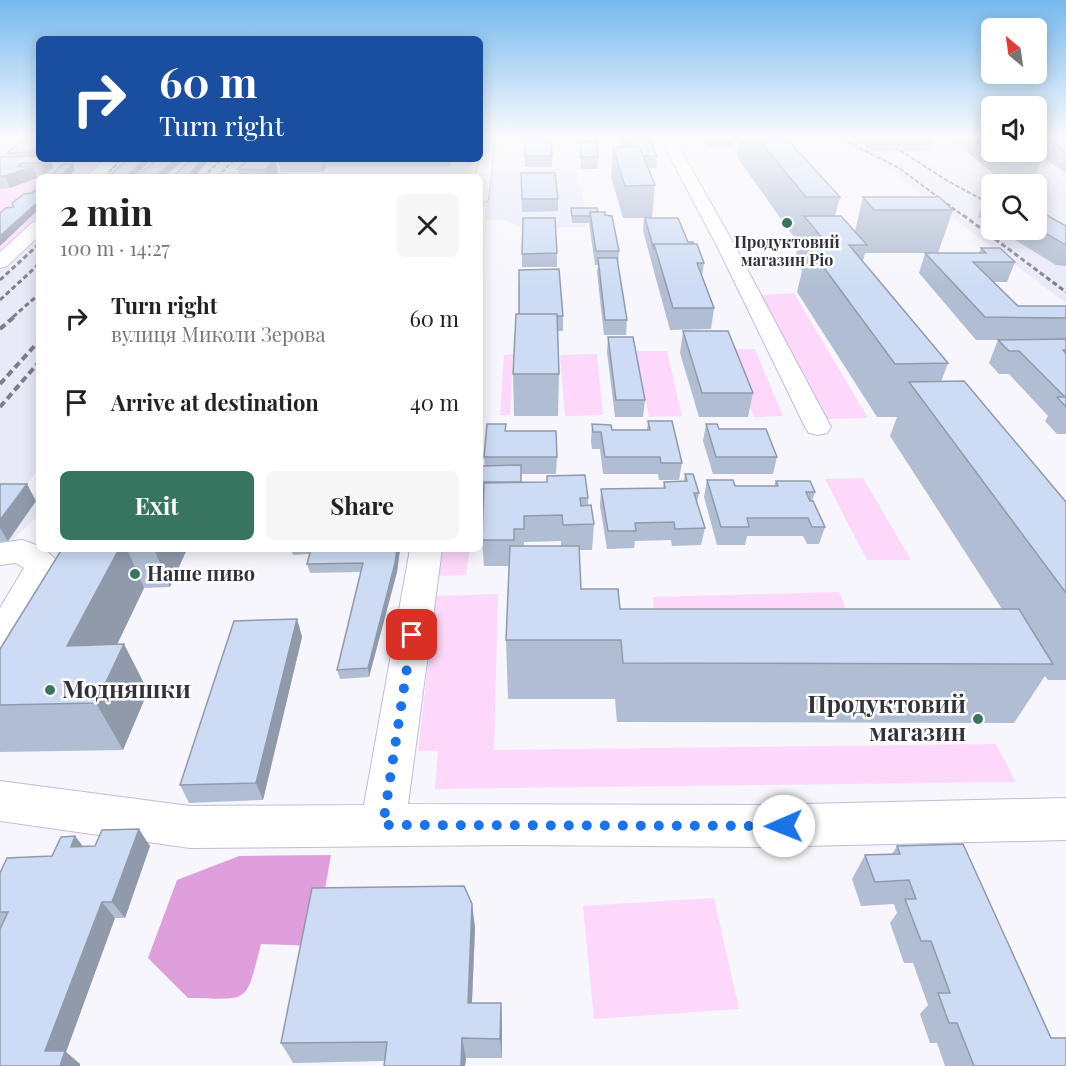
<!DOCTYPE html>
<meta charset="utf-8">
<style>
:root{--surface:#fff;--page:#f6f6f6;--text:#222;--muted:#767676;--accent:#387560}
body{margin:0;font-family:"Playfair Display",serif;background:var(--page);color:var(--text);height:100vh;display:flex;flex-direction:column;font-size:22px;white-space:nowrap}
*{box-sizing:border-box;margin:0}
p{font-size:20px;color:var(--muted)}
.icon{flex:none;width:33px;height:33px;fill:none;stroke:currentColor;stroke-width:2;stroke-linecap:round;stroke-linejoin:round}
.map{position:relative;flex:1;overflow:hidden}
.details{position:absolute;left:36px;top:174px;width:447px;height:378px;display:flex;flex-direction:column;background:var(--surface);border-radius:9px;box-shadow:0 3px 15px #0003}
.details>*{flex:none}
.top-card{position:absolute;left:36px;top:36px;width:447px;height:126px;border-radius:9px;box-shadow:0 3px 15px #0003;background:#1a4fa0;color:#fff;overflow:hidden}
.needle{width:39px;rotate:331deg}
.tools{position:absolute;left:981px;top:18px;display:grid;gap:12px}
.tools a{display:grid;place-items:center;width:66px;height:66px;border-radius:9px;background:var(--surface);box-shadow:0 3px 15px #0003;font-size:30px}
.pin{position:absolute;display:grid;place-items:center;width:51px;height:51px;color:#fff;margin:-26px;border-radius:12px;box-shadow:0 3px 9px #0006}
.me{position:absolute;width:66px;margin:-33px;rotate:269deg;stroke-linejoin:round;filter:drop-shadow(0 0 4px #0008)}
.turn{display:flex;align-items:center;gap:21px;height:126px;padding:0 24px;font-size:27px}
.turn .icon{width:78px;height:78px;stroke-width:2.5}
.turn b{display:block;font-size:42px;line-height:51px}
.round{display:grid;place-items:center;flex:none;width:63px;height:63px;border-radius:9px;background:var(--page)}
.overview{display:flex;align-items:center;justify-content:space-between;height:102px;padding:0 24px}
h1{font-size:36px;font-weight:700;line-height:45px}
.primary-button{display:flex;gap:12px;margin-top:auto;padding:12px 24px}
.primary-button a{flex:1;height:69px;border-radius:9px;background:var(--accent);color:#fff;font-size:24px;font-weight:700;line-height:69px;text-align:center}
.primary-button a+a{background:var(--page);color:var(--text)}
ul{padding:0;list-style:none}
li{display:flex;align-items:center;gap:18px;height:84px;padding:0 24px}
li div{flex:1}
li b{display:block;font-size:22px}
li em{font-style:normal}
.map>svg:first-child{display:block}
.built{fill:#e9eaf8;fill-rule:evenodd}
.green{fill:#fdd8fa}
.forest{fill:#df9fdc}
.lines{fill:none;stroke-linecap:round;stroke-linejoin:round}
.minor-casing{stroke:#bdbed9;stroke-width:2}
.minor{fill:#fff;fill-rule:evenodd}
.rail-far2{stroke:#7e7e87;stroke-width:2;stroke-dasharray:4.5 2;stroke-linecap:butt}
.rail-far1{stroke:#7e7e87;stroke-width:3;stroke-dasharray:5 3;stroke-linecap:butt}
.rail{stroke:#7e7e87;stroke-width:4;stroke-dasharray:7 4;stroke-linecap:butt}
.wall{fill:#b0bdd2;fill-rule:evenodd}
.shaded-wall{fill:#909aab}
.building{fill:#cddcf4;stroke:#909aab;stroke-width:1.5}
.route{stroke:#1a73e8;stroke-width:10;stroke-dasharray:0 18}
.poi-dot{fill:#387560;stroke:#fff;stroke-width:2}
.labels{text-anchor:middle;stroke-width:5;stroke-linejoin:round;paint-order:stroke}
.far-poi-label{font-size:16px;font-weight:bold;fill:#31313c;stroke:#fff}
.poi-label{font-size:20px;font-weight:bold;fill:#31313c;stroke:#fff;text-anchor:start}
.near-poi-label{font-size:24px;font-weight:bold;fill:#31313c;stroke:#fff;text-anchor:start}
</style>
<div class="map">
<svg width="1066" height="1066" viewBox="0 0 1066 1066">
<rect width="100%" height="100%" fill="#f6f6fc"/>
<path class="built" d="M 822,136 L 991,136 L 992,152 L 1066,153 L 1066,303 L 897,176 L 862,154 ZM 992,184 L 1036,184 L 1036,230 L 992,230 Z
M 116,159 L 471,159 L 467,177 L 96,177 Z
M 490,169 L 576,169 L 586,211 L 585,227 L 526,228 L 505,220 L 485,220 Z
M 39,193 L 39,468 L 20,494 L 39,494 L 39,514 L 11,542 L 0,545 L 0,219 Z"/>
<path class="green" d="M 0,136 L 39,136 L 39,159 L 116,159 L 96,177 L 39,177 L 39,226 L 0,262 Z
M 794,293 L 868,418 L 827,419 L 761,295 Z
M 727,349 L 755,349 L 783,416 L 754,417 Z
M 635,351 L 667,351 L 682,416 L 649,417 Z
M 513,354 L 510,415 L 500,415 L 504,355 Z
M 597,354 L 603,415 L 565,416 L 560,355 Z
M 863,478 L 911,560 L 867,560 L 825,479 Z
M 441,549 L 470,549 L 466,575 L 438,576 Z
M 839,592 L 850,619 L 655,624 L 653,597 Z
M 498,594 L 494,750 L 996,744 L 1016,782 L 435,789 L 438,751 L 418,751 L 436,596 Z
M 714,898 L 739,1009 L 594,1019 L 583,906 Z"/>
<path class="forest" d="M 331,855 L 315,946 L 261,944 C 245,1006 251,999 188,998 L 148,958 L 177,880 L 239,856 Z"/>
<g class="lines">
<defs>
<path id="minor" d="M 481,136 L 495,136 L 488,200 L 480,205 L 480,177 L 475,177 L 480,159 Z
M 659,136 L 673,136 L 736,248 L 831,427 L 827,433 L 818,435 L 809,433 L 805,427 L 718,248 Z
M 105,159 L 120,159 L 103,177 L 86,177 Z
M 39,221 L 39,236 L 7,266 L 0,268 L 0,252 L 33,222 Z
M 22,540 C 37,544 51,551 59,565 L 13,648 L 0,652 L 0,608 L 24,568 L 16,563 L 0,565 L 0,543 Z
M 410,549 L 442,549 L 408,804 L 761,805 L 1066,798 L 1066,840 L 761,847 L 519,845 L 190,848 L 0,821 L 0,781 L 190,806 L 364,805 Z"/>
</defs>
<use href="#minor" class="minor-casing"/>
<use href="#minor" class="minor"/>
<path class="rail-far2" d="M 836,136 L 899,168 L 965,217
M 884,140 L 946,180 L 992,205
M 104,177 L 122,159
M 203,177 L 222,159
M 217,177 L 235,159"/>
<path class="rail-far1" d="M 963,215 L 1066,292
M 0,280 L 39,244
M 0,300 L 39,264
M 13,317 L 39,294"/>
<path class="rail" d="M 0,329 L 15,316
M 0,384 L 39,341
M 0,407 L 39,362"/>
</g>
<path class="wall" d="M 27,136 L 39,159 L 50,159 L 53,167 L 44,175 L 36,175 L 37,178 L 10,188 L 0,189 L 0,157 L 9,157 L 7,153 Z
M 524,136 L 552,156 L 552,167 L 525,167 Z
M 577,136 L 591,136 L 591,138 L 577,138 Z
M 619,136 L 653,136 L 652,146 L 657,156 L 656,168 L 648,168 L 655,185 L 652,218 L 688,242 L 704,263 L 702,276 L 714,308 L 711,329 L 670,330 L 643,231 L 644,218 L 623,218 L 611,177 L 613,147 L 622,146 Z
M 701,136 L 733,136 L 731,148 L 708,148 Z
M 740,136 L 784,136 L 840,197 L 835,216 L 855,231 L 863,197 L 953,210 L 938,253 L 979,253 L 981,248 L 1015,262 L 1007,282 L 994,282 L 1018,306 L 1066,306 L 1066,434 L 1057,434 L 1045,421 L 1048,416 L 1009,374 L 999,374 L 989,363 L 998,340 L 1018,340 L 976,340 L 919,273 L 925,253 L 865,253 L 863,261 L 948,363 L 941,382 L 1066,502 L 1066,680 L 1048,680 L 1045,676 L 1014,723 L 617,722 L 615,699 L 508,699 L 506,640 L 509,566 L 484,566 L 482,540 L 484,490 L 481,490 L 481,482 L 485,466 L 484,457 L 506,431 L 557,457 L 556,474 L 521,474 L 521,483 L 547,482 L 547,476 L 588,498 L 588,505 L 594,524 L 592,550 L 579,550 L 581,589 L 620,609 L 1002,609 L 890,436 L 897,417 L 877,417 L 797,292 L 802,271 L 795,260 L 799,240 L 796,240 L 737,157 ZM 561,541 L 561,546 L 524,546 L 524,542 Z
M 851,136 L 935,136 L 931,150 L 907,151 L 899,146 L 898,150 L 872,151 Z
M 956,136 L 992,136 L 992,152 L 1036,152 L 1036,136 L 1066,141 L 1066,173 L 1041,156 L 1038,156 L 1042,159 L 1035,176 L 996,175 L 954,142 Z
M 580,141 L 598,157 L 597,169 L 581,169 Z
M 278,159 L 452,159 L 449,167 L 326,167 L 323,172 L 281,172 Z
M 249,160 L 278,172 L 272,177 L 239,177 L 237,169 Z
M 521,173 L 558,199 L 558,211 L 522,212 Z
M 985,198 L 992,198 L 992,225 L 978,217 Z
M 571,208 L 598,212 L 619,251 L 618,265 L 627,320 L 626,335 L 604,335 L 597,272 L 598,265 L 595,265 L 589,223 L 572,223 Z
M 1036,209 L 1066,226 L 1066,266 L 1056,265 L 999,230 L 1036,230 Z
M 557,253 L 557,267 L 522,267 L 522,254 Z
M 516,314 L 563,316 L 563,331 L 558,331 L 559,374 L 558,416 L 514,416 L 513,374 Z
M 683,331 L 753,393 L 748,417 L 699,417 L 680,353 Z
M 608,337 L 645,400 L 643,417 L 615,417 L 607,352 Z
M 648,421 L 682,463 L 679,480 L 659,480 L 658,474 L 603,474 L 600,449 L 592,449 L 591,441 L 592,424 L 612,430 L 647,430 Z
M 706,424 L 777,457 L 773,474 L 713,474 L 703,441 Z
M 685,474 L 699,493 L 697,503 L 705,528 L 701,545 L 672,546 L 671,540 L 635,541 L 634,548 L 607,549 L 600,506 L 601,489 L 663,488 L 664,482 L 684,481 Z
M 707,480 L 735,486 L 774,486 L 776,481 L 815,492 L 812,501 L 825,527 L 819,544 L 807,544 L 803,536 L 747,536 L 745,545 L 717,545 L 704,497 Z
M 0,484 L 36,501 L 8,541 L 0,542 Z
M 62,549 L 187,549 L 170,587 L 144,588 L 117,645 L 148,691 L 123,750 L 0,752 L 0,649 Z
M 291,549 L 400,549 L 397,572 L 369,677 L 340,679 L 337,670 L 361,572 L 310,573 L 307,564 L 310,554 L 293,555 Z
M 297,619 L 302,637 L 263,800 L 189,803 L 180,785 Z
M 150,846 L 125,918 L 115,918 L 66,1052 L 80,1064 L 80,1066 L 0,1066 L 0,873 L 83,847 Z
M 897,846 L 1051,1038 L 1066,1066 L 945,1066 L 937,1043 L 930,1043 L 920,1014 L 928,1005 L 913,963 L 904,963 L 890,923 L 897,913 L 894,904 L 861,906 L 852,879 L 865,855 L 892,854 Z
M 472,904 L 475,928 L 472,1003 L 501,1003 L 502,1023 L 502,1058 L 466,1058 L 465,1066 L 384,1066 L 385,1061 L 293,1063 L 281,1043 Z"/>
<path class="shaded-wall" d="M 39,146 L 39,159 L 37,163 L 32,152 Z
M 45,159 L 50,159 L 53,167 L 44,175 L 40,163 Z
M 145,159 L 152,159 L 134,177 L 126,177 Z
M 176,159 L 185,159 L 164,177 L 155,177 Z
M 203,159 L 210,159 L 194,177 L 187,177 Z
M 321,159 L 325,159 L 326,167 L 323,172 Z
M 449,159 L 452,159 L 449,167 Z
M 275,160 L 278,172 L 272,177 L 266,177 L 265,170 Z
M 21,163 L 24,170 L 33,167 L 37,178 L 10,188 L 5,176 Z
M 73,164 L 75,170 L 68,177 L 59,177 Z
M 39,201 L 39,209 L 0,246 L 0,236 Z
M 27,484 L 36,501 L 8,541 L 0,528 L 0,520 Z
M 119,549 L 127,549 L 144,588 L 94,692 L 67,646 Z
M 154,549 L 187,549 L 170,587 Z
M 397,549 L 400,549 L 397,572 L 369,677 L 368,668 Z
M 297,619 L 302,637 L 263,800 L 256,783 Z
M 124,644 L 148,691 L 123,750 L 96,703 Z
M 139,829 L 150,846 L 125,918 L 112,902 Z
M 75,836 L 88,853 L 71,847 Z
M 102,902 L 115,918 L 66,1052 L 80,1064 L 80,1066 L 60,1066 L 45,1051 Z
M 472,904 L 475,928 L 471,1024 L 468,1003 Z
M 501,1003 L 502,1023 L 502,1058 L 500,1039 Z
M 462,1038 L 466,1058 L 465,1066 L 461,1066 Z"/>
<path class="building" d="M 27,136 L 39,136 L 39,146 L 32,152 L 7,153 Z
M 525,136 L 551,136 L 552,156 L 525,156 Z
M 624,136 L 648,136 L 657,156 L 643,156 L 639,146 L 627,146 Z
M 756,136 L 784,136 L 840,197 L 806,197 Z
M 973,136 L 992,136 L 992,150 Z
M 1036,136 L 1059,136 L 1066,141 L 1066,152 L 1048,140 L 1039,140 L 1036,138 Z
M 580,141 L 596,141 L 598,157 L 581,157 Z
M 639,146 L 655,185 L 625,186 L 613,147 Z
M 993,152 L 1031,152 L 1042,159 L 1003,158 Z
M 39,156 L 39,159 L 45,159 L 40,163 L 21,163 L 17,167 L 33,167 L 5,176 L 0,176 L 0,157 Z
M 128,159 L 145,159 L 126,177 L 108,177 Z
M 158,159 L 176,159 L 155,177 L 136,177 Z
M 191,159 L 203,159 L 187,177 L 173,177 Z
M 249,160 L 275,160 L 265,170 L 237,169 Z
M 63,164 L 73,164 L 59,177 L 50,177 Z
M 521,173 L 555,173 L 558,199 L 522,199 Z
M 39,187 L 39,201 L 0,236 L 0,213 L 6,208 L 14,207 L 12,203 L 24,194 L 32,193 Z
M 863,197 L 939,197 L 953,210 L 874,210 Z
M 985,198 L 992,198 L 992,202 Z
M 571,208 L 597,208 L 598,212 L 590,212 L 590,216 L 572,216 Z
M 1036,209 L 1066,226 L 1066,245 L 1036,228 Z
M 590,212 L 605,212 L 605,215 L 612,216 L 619,251 L 596,251 Z
M 804,216 L 841,216 L 867,245 L 849,245 L 948,363 L 895,364 L 808,246 L 828,245 Z
M 523,218 L 555,218 L 557,253 L 522,254 Z
M 645,218 L 678,218 L 688,242 L 693,242 L 694,244 L 654,244 L 654,250 Z
M 654,244 L 697,244 L 704,263 L 697,263 L 714,308 L 673,308 Z
M 981,248 L 1000,248 L 1015,262 L 973,262 L 1018,306 L 1066,306 L 1066,318 L 985,317 L 925,253 L 986,253 Z
M 598,258 L 617,258 L 627,320 L 605,320 Z
M 559,269 L 563,316 L 557,316 L 557,314 L 519,314 L 519,270 Z
M 516,314 L 557,314 L 559,374 L 513,374 Z
M 683,331 L 728,331 L 753,393 L 702,393 Z
M 608,337 L 633,337 L 645,400 L 616,400 Z
M 1066,339 L 1066,350 L 1063,350 L 1066,354 L 1066,407 L 1057,397 L 1065,397 L 1019,351 L 1009,351 L 998,340 Z
M 964,381 L 1066,502 L 1066,593 L 909,382 Z
M 648,421 L 672,421 L 682,463 L 661,463 L 660,457 L 605,457 L 601,432 L 593,432 L 592,424 L 611,425 L 612,430 L 650,430 Z
M 487,424 L 506,424 L 505,431 L 556,431 L 557,457 L 484,457 Z
M 706,424 L 717,424 L 719,429 L 766,429 L 777,457 L 716,457 Z
M 521,465 L 521,482 L 481,482 L 482,466 Z
M 685,474 L 693,474 L 699,493 L 694,493 L 705,528 L 675,529 L 674,522 L 635,523 L 636,531 L 608,531 L 601,489 L 665,488 L 664,482 L 687,481 Z
M 585,475 L 588,498 L 580,498 L 581,506 L 591,505 L 594,524 L 563,525 L 562,515 L 524,516 L 524,529 L 514,529 L 514,540 L 482,540 L 484,483 L 547,482 L 547,476 Z
M 707,480 L 733,480 L 735,486 L 778,486 L 776,481 L 810,481 L 815,492 L 806,492 L 810,501 L 813,501 L 825,527 L 812,527 L 808,518 L 747,518 L 749,527 L 721,527 Z
M 0,484 L 27,484 L 0,520 Z
M 510,546 L 579,546 L 581,589 L 618,589 L 620,609 L 1019,609 L 1053,664 L 623,663 L 621,640 L 506,640 Z
M 62,549 L 119,549 L 67,646 L 124,644 L 96,703 L 0,705 L 0,649 Z
M 311,549 L 397,549 L 395,563 L 368,668 L 337,670 L 363,563 L 307,564 Z
M 297,619 L 256,783 L 180,785 L 234,621 Z
M 139,829 L 112,902 L 102,902 L 45,1051 L 65,1051 L 60,1066 L 0,1066 L 0,929 L 8,912 L 0,912 L 0,873 L 7,858 L 52,856 L 61,837 L 75,836 L 71,847 L 95,846 L 102,830 Z
M 963,844 L 1051,1038 L 1066,1038 L 1066,1066 L 974,1066 L 957,1023 L 949,1023 L 938,993 L 950,993 L 931,941 L 921,941 L 905,899 L 916,899 L 909,880 L 875,882 L 865,855 L 900,854 L 897,846 Z
M 464,886 L 472,904 L 468,1003 L 501,1003 L 500,1039 L 462,1038 L 461,1066 L 384,1066 L 387,1042 L 281,1043 L 312,888 Z"/>
<linearGradient id="sky" x2="0" y2="1"><stop stop-color="#76b9ed"/><stop offset="0.48" stop-color="#fbfbfe"/><stop offset="1" stop-color="#fbfbfe" stop-opacity="0"/></linearGradient>
<rect width="1066" height="286" fill="url(#sky)"/>
<g class="lines">
<path class="route" d="M 412,635 L 383,825 L 784,826"/>
</g>
<g class="poi-dot">
<circle cx="787" cy="223" r="6"/>
<circle cx="135" cy="574" r="6"/>
<circle cx="50" cy="690" r="6"/>
<circle cx="978" cy="719" r="6"/>
</g>
<g class="labels">
<g class="far-poi-label">
<text x="787" y="248">Продуктовий<tspan x="787" dy="18">магазин Ріо</tspan></text>
</g>
<g class="poi-label">
<text x="147" y="581">Наше пиво</text>
</g>
<g class="near-poi-label">
<text x="62" y="698">Модняшки</text>
<text x="966" y="713" text-anchor="end">Продуктовий<tspan x="966" dy="28">магазин</tspan></text>
</g>
</g>
</svg>
<div class="tools">
<a><svg class="needle" viewBox="-14 -14 28 28"><path d="M0-13l5 13h-10z" fill="#e53935"/><path d="M0 13l5-13h-10z" fill="#767676"/></svg></a>
<a><svg class="icon" aria-label="sound" viewBox="0 0 24 24"><path d="M4 9h4l5-4v14l-5-4H4zM17 9q2 3 0 6"/></svg></a>
<a><svg class="icon" aria-label="search" viewBox="0 0 24 24"><circle cx="10" cy="10" r="6"/><path d="M15 15l6 6"/></svg></a>
</div>
<div class="pin" style="left:412px;top:635px;background:#d93025"><svg class="icon" aria-label="arrive" viewBox="0 0 24 24"><path d="M6 21V4h12l-3 4 3 4H6"/></svg></div>
<svg class="me" style="left:784px;top:826px" viewBox="-20 -20 40 40"><circle r="19" fill="#fff"/><path d="M0-13L10 11 0 6-10 11z" fill="#1a73e8"/></svg>
<div class="top-card">
<div class="turn"><svg class="icon" aria-label="right" viewBox="0 0 24 24"><path d="M7 20v-9h11M14 6l5 5-5 5"/></svg><div><b>60 m</b>Turn right</div></div>
</div>
<section class="details">
<div class="overview"><div><h1>2 min</h1><p>100 m · 14:27</p></div><a class="round"><svg class="icon" aria-label="close" viewBox="0 0 24 24"><path d="M6 6l12 12M18 6L6 18"/></svg></a></div>
<ul>
<li><svg class="icon" aria-label="right" viewBox="0 0 24 24"><path d="M7 20v-9h11M14 6l5 5-5 5"/></svg><div><b>Turn right</b><p>вулиця Миколи Зерова</p></div><em>60 m</em></li>
<li><svg class="icon" aria-label="arrive" viewBox="0 0 24 24"><path d="M6 21V4h12l-3 4 3 4H6"/></svg><div><b>Arrive at destination</b></div><em>40 m</em></li>
</ul>
<div class="primary-button"><a>Exit</a><a>Share</a></div>
</section>
</div>
